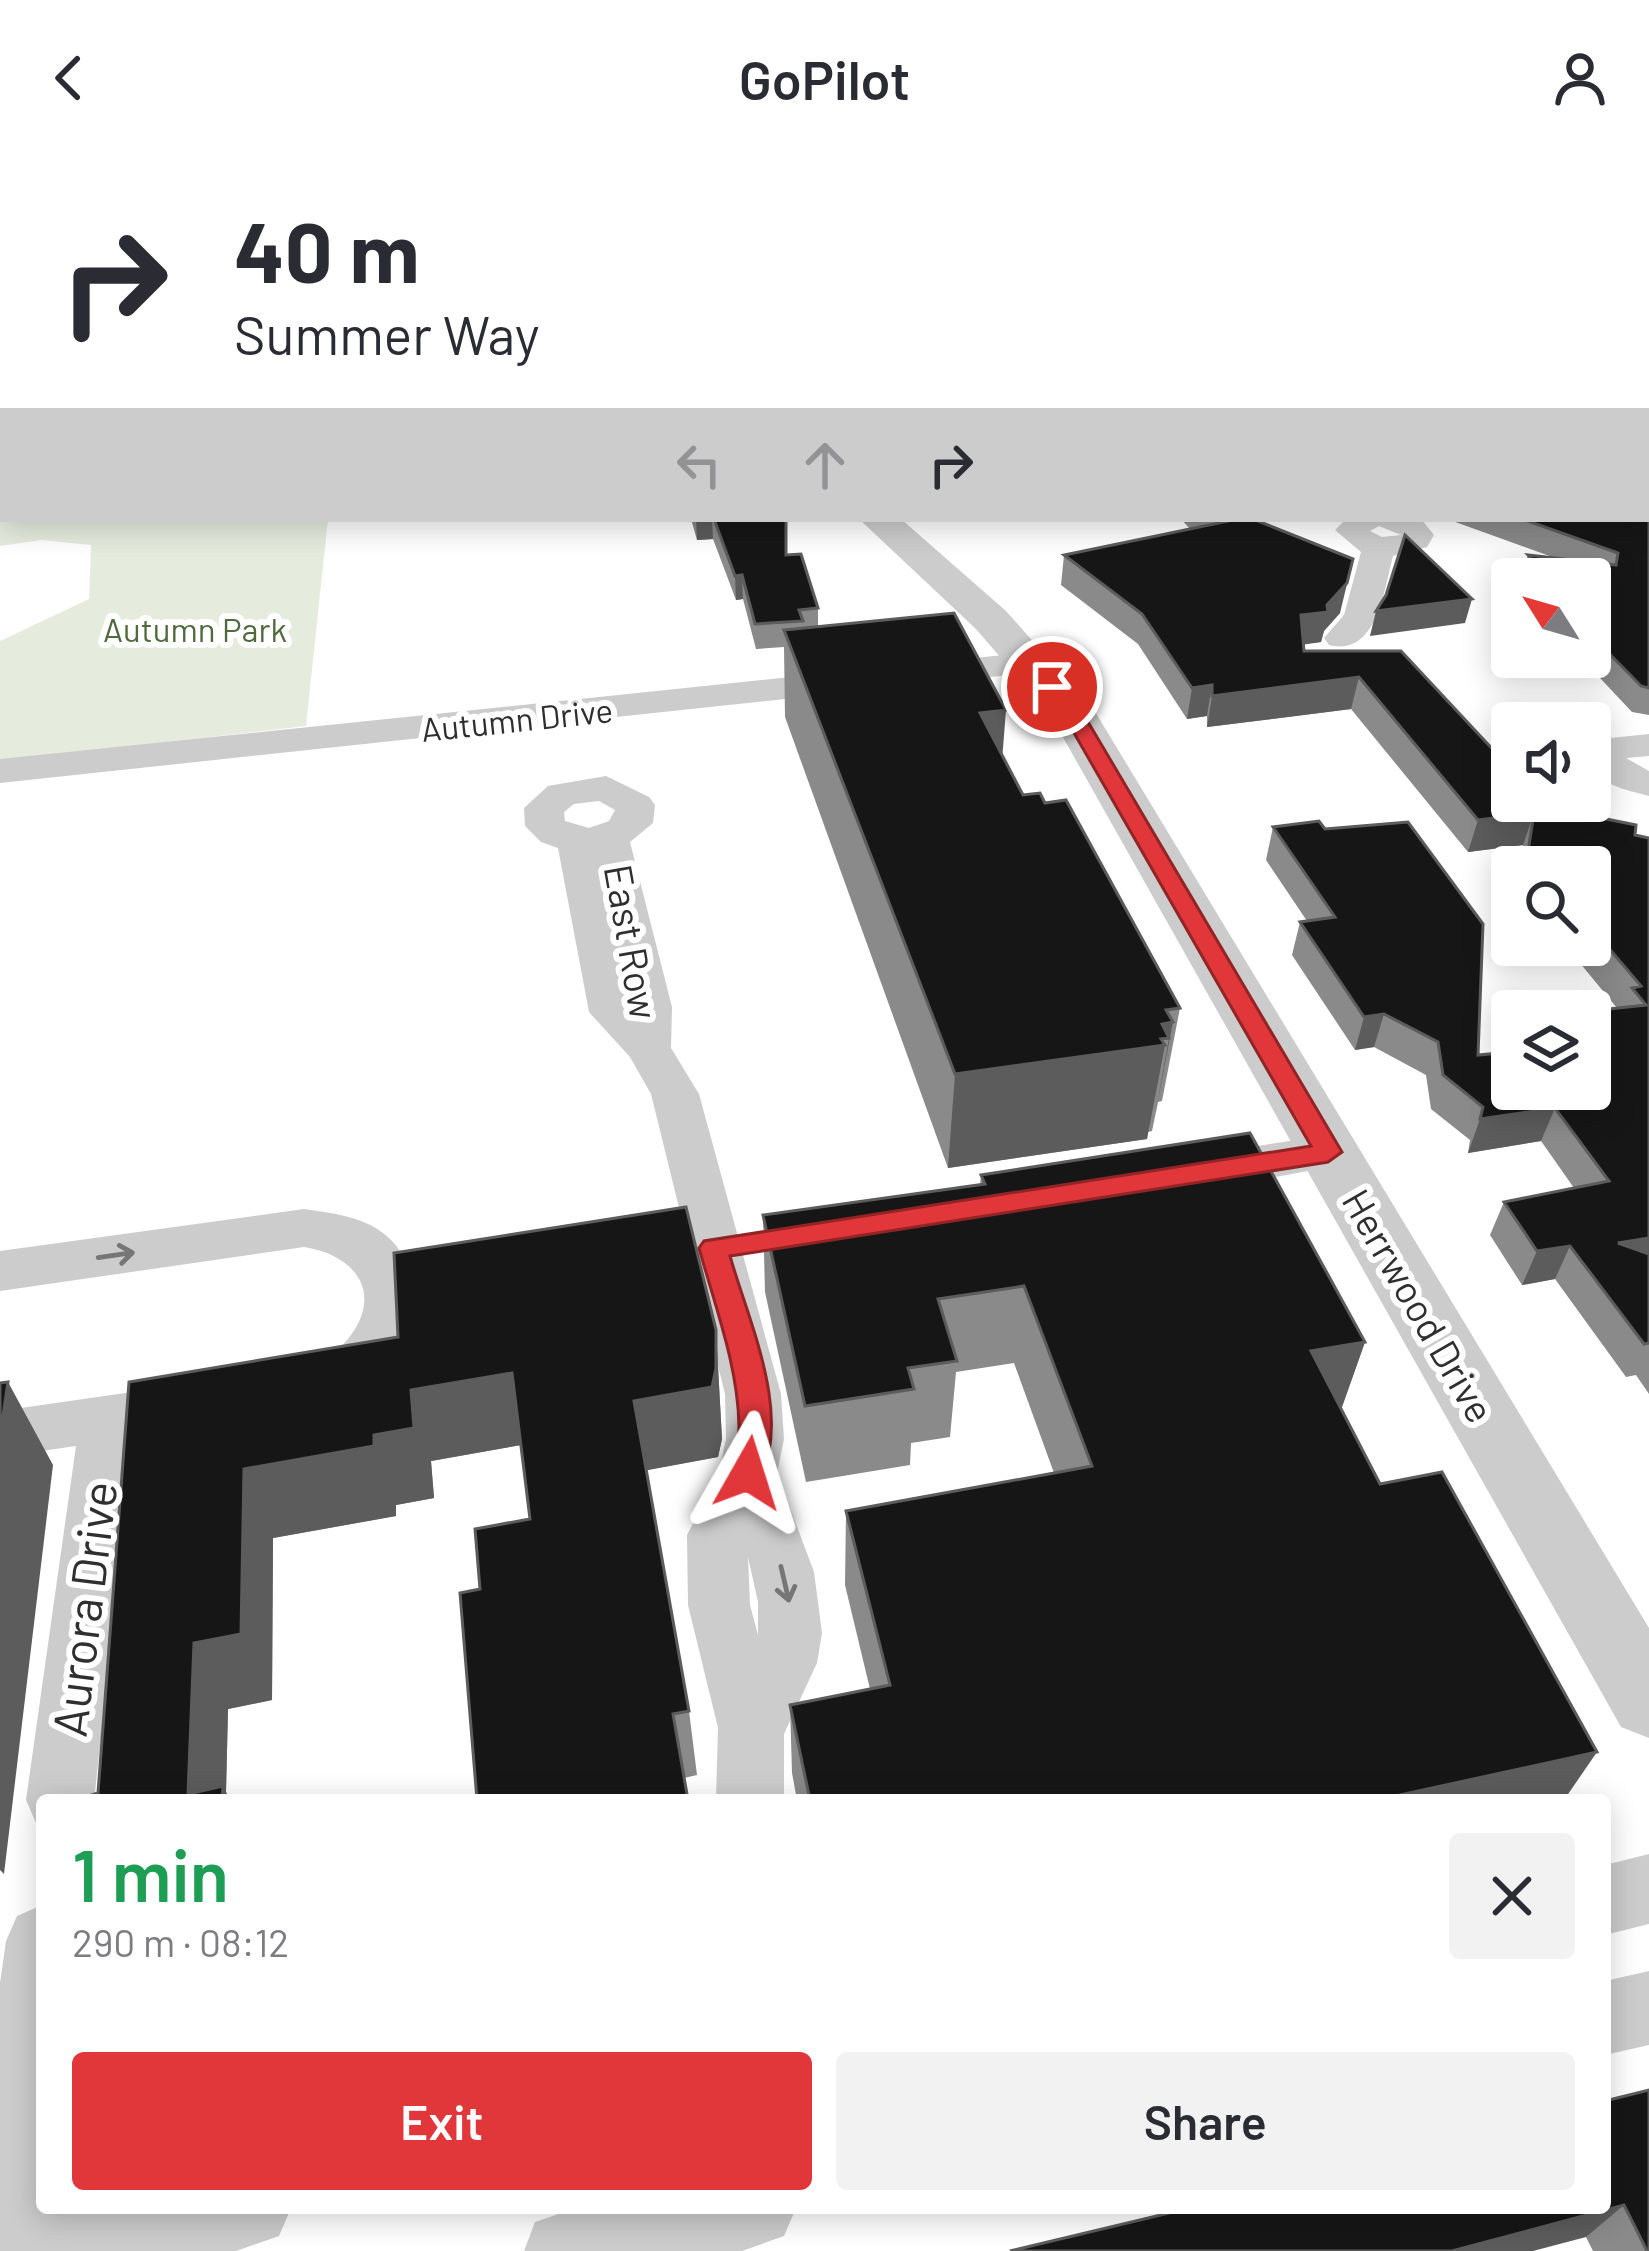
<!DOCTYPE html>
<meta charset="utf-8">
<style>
:root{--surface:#fff;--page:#f2f2f3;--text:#2b2b33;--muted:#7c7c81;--accent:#e1373b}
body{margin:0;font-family:Barlow,sans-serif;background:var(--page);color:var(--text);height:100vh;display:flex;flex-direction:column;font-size:45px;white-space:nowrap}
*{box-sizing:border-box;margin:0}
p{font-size:39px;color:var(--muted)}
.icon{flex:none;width:66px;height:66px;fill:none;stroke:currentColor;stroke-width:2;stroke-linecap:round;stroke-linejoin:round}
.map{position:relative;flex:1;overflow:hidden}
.sheet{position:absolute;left:36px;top:1638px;width:1575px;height:420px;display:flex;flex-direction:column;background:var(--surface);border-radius:12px;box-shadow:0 6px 30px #0003}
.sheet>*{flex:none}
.guide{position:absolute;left:0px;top:0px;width:1650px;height:366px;box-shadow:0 6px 30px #0003;background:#fff;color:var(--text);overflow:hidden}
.needle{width:78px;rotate:307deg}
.controls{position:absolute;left:1491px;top:402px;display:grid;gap:24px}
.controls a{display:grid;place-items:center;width:120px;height:120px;border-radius:12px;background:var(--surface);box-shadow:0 6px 30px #0003;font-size:60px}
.pin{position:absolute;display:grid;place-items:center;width:102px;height:102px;color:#fff;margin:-51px;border:6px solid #fff;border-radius:50%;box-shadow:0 3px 12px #0007}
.me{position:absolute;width:132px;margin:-66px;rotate:6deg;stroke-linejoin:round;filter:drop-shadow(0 0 9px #0008)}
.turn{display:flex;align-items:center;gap:42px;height:252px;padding:0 36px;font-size:54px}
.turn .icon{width:156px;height:156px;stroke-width:2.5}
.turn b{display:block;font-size:84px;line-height:102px}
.lanes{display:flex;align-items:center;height:114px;padding:0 36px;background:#0003;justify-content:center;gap:60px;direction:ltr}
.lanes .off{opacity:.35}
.round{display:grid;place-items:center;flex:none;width:126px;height:126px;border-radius:12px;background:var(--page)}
.headline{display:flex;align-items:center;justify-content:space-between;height:204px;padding:0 36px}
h1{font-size:72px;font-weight:600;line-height:90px;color:#1e9e55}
.button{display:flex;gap:24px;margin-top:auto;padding:24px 36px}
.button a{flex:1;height:138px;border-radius:12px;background:var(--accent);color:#fff;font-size:48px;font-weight:600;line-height:138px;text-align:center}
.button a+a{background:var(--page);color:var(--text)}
header{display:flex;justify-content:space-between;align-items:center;height:156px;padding:0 36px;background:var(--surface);font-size:54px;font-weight:600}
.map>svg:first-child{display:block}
.green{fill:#e5ecde}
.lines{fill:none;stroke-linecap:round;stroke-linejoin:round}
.minor{fill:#ccc;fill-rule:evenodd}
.tertiary{fill:#ccc;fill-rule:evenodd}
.wall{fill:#8a8a8a}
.shaded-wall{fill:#5c5c5c}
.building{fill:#161616;stroke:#5c5c5c;stroke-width:3}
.oneway{stroke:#767676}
.route{fill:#e1373b;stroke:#922426;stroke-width:3}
.labels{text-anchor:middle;stroke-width:12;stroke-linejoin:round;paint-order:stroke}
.far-park-label{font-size:33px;fill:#506a3e;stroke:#fff}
.far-street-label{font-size:33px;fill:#2f2f2f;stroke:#fff}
.street-label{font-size:39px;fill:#2f2f2f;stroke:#fff}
.near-street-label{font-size:48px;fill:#2f2f2f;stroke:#fff}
</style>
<header><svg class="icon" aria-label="back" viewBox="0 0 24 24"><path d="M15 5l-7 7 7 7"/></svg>GoPilot<svg class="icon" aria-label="person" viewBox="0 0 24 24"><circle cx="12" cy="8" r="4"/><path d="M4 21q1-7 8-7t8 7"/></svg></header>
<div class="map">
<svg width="1649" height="2095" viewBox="0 0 1649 2095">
<rect width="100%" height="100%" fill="#fff"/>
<path class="green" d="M 26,363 L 328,363 L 306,570 L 0,605 L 0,485 L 89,443 L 91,389 L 41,384 L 0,390 L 0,365 Z"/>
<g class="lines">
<path class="minor" d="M 1162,0 L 1184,0 L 1185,3 L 1163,3 Z
M 0,345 L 3,345 L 3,363 L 0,363 Z
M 1346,363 L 1421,363 L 1434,379 L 1427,391 L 1393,400 C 1384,434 1377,501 1329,489 L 1324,482 L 1344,459 L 1361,396 L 1335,374 ZM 1379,370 L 1401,379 L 1382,381 L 1370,375 Z
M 1033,496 L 1046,499 L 1051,507 L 1046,515 L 0,627 L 0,603 Z
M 1649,578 L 1649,600 L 1626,602 L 1649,615 L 1649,640 C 1617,632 1573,622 1601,583 Z
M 606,620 L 649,641 L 655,649 L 653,667 L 630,686 L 672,851 L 671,892 L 699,938 L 781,1238 L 784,1283 L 777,1317 L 814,1416 L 822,1477 L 817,1507 L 784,1578 L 784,1644 L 716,1644 L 718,1572 L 688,1449 L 687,1379 L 719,1316 L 726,1283 L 725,1238 L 651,938 L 630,901 L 589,856 L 558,692 L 541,686 L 525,670 L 524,652 L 548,630 ZM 599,645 L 615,654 L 609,665 L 589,672 L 565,665 L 564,656 L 574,648 ZM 748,1401 L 758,1446 L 758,1479 L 750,1449 Z
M 1328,979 L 1346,984 L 1353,996 L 1346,1008 L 1199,1035 L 1181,1030 L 1174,1017 L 1181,1004 L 1199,999 Z
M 304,1053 C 331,1057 361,1060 383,1077 C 452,1129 391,1269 313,1244 L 305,1228 C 316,1206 337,1199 351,1179 C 384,1133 351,1098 304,1091 L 0,1135 L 0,1095 Z
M 195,1227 L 215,1234 L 223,1250 L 215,1266 L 135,1281 L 94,1644 L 42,1644 L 42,1669 L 36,1667 L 26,1644 L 76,1290 L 0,1301 L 0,1255 Z
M 1649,1698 L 1649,1768 L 1605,1779 L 1605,1709 Z
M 42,1749 L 42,2052 L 47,2056 L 62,2052 L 291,2052 L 279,2080 L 236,2095 L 0,2095 L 0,1827 L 6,1785 L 17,1760 Z
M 1649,1815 L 1649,1889 L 1605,1899 L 1605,1825 Z
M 576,2052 L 796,2052 L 784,2080 L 742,2095 L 524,2095 L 535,2066 Z"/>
<path class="tertiary" d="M 463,0 L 490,0 L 492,3 L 465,3 Z
M 859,363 L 901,363 L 1006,455 L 1094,554 L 1649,1472 L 1649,1582 L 1621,1571 L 1051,560 L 976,473 Z"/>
</g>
<path class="wall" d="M 540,0 L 1114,0 L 1114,3 L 543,3 Z
M 1210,0 L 1649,0 L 1649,150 L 1647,150 L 1647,3 L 1211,3 Z
M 1649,151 L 1649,559 L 1632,556 L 1584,505 L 1585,501 L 1590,501 L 1590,423 L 1520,423 L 1528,399 L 1558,403 L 1447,363 L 1647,363 Z
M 691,363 L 786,363 L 786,399 L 818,452 L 818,471 L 1003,599 L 1023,639 L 1045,647 L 1180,852 L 1162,945 L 1158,946 L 1152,975 L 1148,976 L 1147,983 L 948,1012 L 785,561 L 784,491 L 756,493 L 743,443 L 736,444 L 713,383 L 697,384 Z
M 1181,363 L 1259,363 L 1258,365 L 1340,457 L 1324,475 L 1321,486 L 1303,488 L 1304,495 L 1401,495 L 1547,651 L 1649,682 L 1649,1238 L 1636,1219 L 1626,1221 L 1555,1123 L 1522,1129 L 1490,1079 L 1504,1046 L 1574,1032 L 1541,985 L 1468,997 L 1470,984 L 1431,953 L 1426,919 L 1374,891 L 1355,894 L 1292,799 L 1300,766 L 1307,765 L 1266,704 L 1273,671 L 1478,899 L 1512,933 L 1617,852 L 1570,795 L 1544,789 L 1590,789 L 1590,711 L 1519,711 L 1523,689 L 1468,696 L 1351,553 L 1207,571 L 1207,560 L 1187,563 L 1138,488 L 1061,429 L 1064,399 L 1190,373 Z
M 981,1019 L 1365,1186 L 1341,1254 L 1380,1328 L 1564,1644 L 797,1644 L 792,1617 L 790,1549 L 870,1533 L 845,1429 L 846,1355 L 1054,1317 L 1014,1207 L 956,1216 L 950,1281 L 911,1287 L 910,1309 L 806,1326 L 765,1136 L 763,1059 L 980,1029 Z
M 716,1174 L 722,1283 L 718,1301 L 646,1314 L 689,1555 L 697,1619 L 684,1622 L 480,1433 L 530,1363 L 521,1289 L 431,1305 L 434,1342 L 396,1349 L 396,1360 L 273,1382 L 272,1544 L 228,1553 L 226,1636 L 230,1644 L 88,1644 L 98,1637 L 129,1226 Z
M 1649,1934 L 1649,2095 L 1593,2095 L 1586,2081 L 1190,2052 Z"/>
<path class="shaded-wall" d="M 3,169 L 3,190 L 0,191 L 0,170 Z
M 696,363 L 712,363 L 713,383 L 697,384 Z
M 1353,403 L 1340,457 L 1324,475 L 1321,486 L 1294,490 L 1301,459 L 1327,449 Z
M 742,419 L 743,443 L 736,444 L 735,420 Z
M 1472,443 L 1465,467 L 1370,480 L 1376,455 Z
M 1359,521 L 1351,553 L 1207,571 L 1212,540 Z
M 1212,529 L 1207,560 L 1187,563 L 1192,532 Z
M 1006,554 L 999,643 L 980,557 Z
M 1534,657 L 1523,689 L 1468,696 L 1478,664 Z
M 1384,858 L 1374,891 L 1355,894 L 1364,861 Z
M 1173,866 L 1155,960 L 1169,882 L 1161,883 L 1165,889 L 1147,983 L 948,1012 L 955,918 Z
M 1555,952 L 1541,985 L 1468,997 L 1480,963 Z
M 1649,1082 L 1649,1112 L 1618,1087 Z
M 1570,1090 L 1555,1123 L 1522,1129 L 1537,1095 Z
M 716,1174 L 722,1283 L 718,1301 L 643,1315 L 634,1245 Z
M 1365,1186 L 1338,1262 L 1311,1195 Z
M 512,1217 L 527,1288 L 431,1305 L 434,1342 L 396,1349 L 396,1360 L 273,1382 L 272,1544 L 228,1553 L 226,1636 L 230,1644 L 192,1644 L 188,1638 L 194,1487 L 244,1313 L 374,1279 L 411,1234 Z
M 8,1226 L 53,1309 L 4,1718 L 0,1714 L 0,1280 Z
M 1597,1596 L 1564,1644 L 1377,1644 Z
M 1624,2049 L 1586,2081 L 1533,2095 L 1452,2095 Z"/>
<path class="building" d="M 0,0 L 410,0 L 411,3 L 3,3 L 3,169 L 0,170 Z
M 559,0 L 1114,0 L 1114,3 L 562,3 Z
M 1230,0 L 1649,0 L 1649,129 L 1647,129 L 1647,3 L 1233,3 Z
M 1647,150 L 1649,151 L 1649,532 L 1641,530 L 1592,480 L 1600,473 L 1590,463 L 1590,423 L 1551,423 L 1528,399 L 1616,409 L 1618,397 L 1522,363 L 1647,363 Z
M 3,248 L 3,329 L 0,329 L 0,249 Z
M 714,363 L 786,363 L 786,399 L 801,398 L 818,452 L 799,454 L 803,465 L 755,468 L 742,419 L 735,420 Z
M 1238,363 L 1253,363 L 1353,403 L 1347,427 L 1327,449 L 1328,456 L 1301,459 L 1304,495 L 1401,495 L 1512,614 L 1512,645 L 1541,645 L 1547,651 L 1636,669 L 1635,679 L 1649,682 L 1649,1082 L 1618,1087 L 1649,1098 L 1649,1187 L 1644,1188 L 1570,1090 L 1537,1095 L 1504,1046 L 1609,1025 L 1555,952 L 1480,963 L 1483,951 L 1443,919 L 1438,886 L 1384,858 L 1364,861 L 1300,766 L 1335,761 L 1273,671 L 1319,665 L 1325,673 L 1408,666 L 1483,768 L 1478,899 L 1512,896 L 1512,933 L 1590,933 L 1590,855 L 1646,849 L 1632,832 L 1641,830 L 1590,770 L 1590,711 L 1563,711 L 1563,709 L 1527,702 L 1534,657 L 1478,664 L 1359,521 L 1212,540 L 1212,529 L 1192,532 L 1142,458 L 1064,399 Z
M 1405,379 L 1472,443 L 1376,455 L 1386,439 Z
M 954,457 L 1006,554 L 980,557 L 1023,639 L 1040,637 L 1045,647 L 1066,644 L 1180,852 L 1166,854 L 1173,866 L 1162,868 L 1169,882 L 1161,883 L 1165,889 L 955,918 L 784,474 Z
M 1250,977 L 1365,1186 L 1311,1195 L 1380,1328 L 1442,1316 L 1597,1596 L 1377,1644 L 810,1644 L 790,1549 L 890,1529 L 846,1355 L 1092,1310 L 1024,1130 L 938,1143 L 957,1205 L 908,1212 L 914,1233 L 805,1250 L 763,1059 L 985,1028 L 981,1019 Z
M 686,1051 L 716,1174 L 716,1212 L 712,1231 L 634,1245 L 689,1555 L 673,1558 L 688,1644 L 477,1644 L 460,1437 L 480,1433 L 475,1373 L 530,1363 L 512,1217 L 411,1234 L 414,1272 L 374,1279 L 374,1290 L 244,1313 L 241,1478 L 194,1487 L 188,1638 L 223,1630 L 222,1644 L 88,1644 L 88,1640 L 98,1637 L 129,1226 L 398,1181 L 394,1097 Z
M 8,1226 L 0,1280 L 0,1227 Z
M 1649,1934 L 1649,2095 L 1647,2095 L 1624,2049 L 1452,2095 L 1010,2095 L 1190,2052 L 1605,2052 L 1605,1945 Z"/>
<defs><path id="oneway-shaft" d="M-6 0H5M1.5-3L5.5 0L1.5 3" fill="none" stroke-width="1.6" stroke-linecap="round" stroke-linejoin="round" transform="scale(3)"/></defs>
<g class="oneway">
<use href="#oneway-shaft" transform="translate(116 1099) rotate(-8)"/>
<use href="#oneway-shaft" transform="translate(785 1428) rotate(77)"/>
</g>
<path class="route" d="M 1045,527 L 1059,527 L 1081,554 L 1342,996 L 1328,1006 L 730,1100 C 749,1167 793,1259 759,1326 L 748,1330 L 737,1326 C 728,1310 739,1289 739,1270 C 738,1210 715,1150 699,1092 L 704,1085 L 1311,990 L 1062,556 L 1042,531 Z"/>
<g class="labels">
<g class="far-park-label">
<text x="195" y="486">Autumn Park</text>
</g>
<g class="far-street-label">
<text transform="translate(517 564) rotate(-6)" y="12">Autumn Drive</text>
</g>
<g class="street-label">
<text transform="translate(631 786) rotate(80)" y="14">East Row</text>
<text transform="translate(1418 1150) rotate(60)" y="14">Herrwood Drive</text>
</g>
<g class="near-street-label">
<text transform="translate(85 1453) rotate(-83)" y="17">Aurora Drive</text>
</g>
</g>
</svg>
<div class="controls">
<a><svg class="needle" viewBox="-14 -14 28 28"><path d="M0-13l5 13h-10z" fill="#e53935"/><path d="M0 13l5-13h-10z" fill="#7c7c81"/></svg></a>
<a><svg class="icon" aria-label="sound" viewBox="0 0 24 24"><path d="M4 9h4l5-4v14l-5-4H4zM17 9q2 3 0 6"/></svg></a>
<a><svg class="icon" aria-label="search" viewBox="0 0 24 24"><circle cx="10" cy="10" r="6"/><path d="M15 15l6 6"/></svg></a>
<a><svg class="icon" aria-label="layers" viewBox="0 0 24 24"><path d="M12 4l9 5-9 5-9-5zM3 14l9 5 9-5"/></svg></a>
</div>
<div class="pin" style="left:1052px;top:531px;background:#d93025"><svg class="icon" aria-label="arrive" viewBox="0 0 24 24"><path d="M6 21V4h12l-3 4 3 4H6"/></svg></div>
<svg class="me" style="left:748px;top:1317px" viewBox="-20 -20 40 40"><path d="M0-17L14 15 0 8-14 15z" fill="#e1373b" stroke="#fff" stroke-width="4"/></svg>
<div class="guide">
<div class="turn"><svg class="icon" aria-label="right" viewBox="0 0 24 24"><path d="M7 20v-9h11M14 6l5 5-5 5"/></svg><div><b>40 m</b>Summer Way</div></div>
<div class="lanes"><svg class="icon off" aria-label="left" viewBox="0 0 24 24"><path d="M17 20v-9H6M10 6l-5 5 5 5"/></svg><svg class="icon off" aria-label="ahead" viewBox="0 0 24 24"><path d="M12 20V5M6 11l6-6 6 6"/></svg><svg class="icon" aria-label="right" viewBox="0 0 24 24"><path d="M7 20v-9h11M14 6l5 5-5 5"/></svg></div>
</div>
<section class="sheet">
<div class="headline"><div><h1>1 min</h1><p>290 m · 08:12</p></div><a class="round"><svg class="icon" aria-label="close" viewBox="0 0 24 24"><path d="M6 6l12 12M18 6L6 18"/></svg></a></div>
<div class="button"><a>Exit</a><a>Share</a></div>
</section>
</div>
